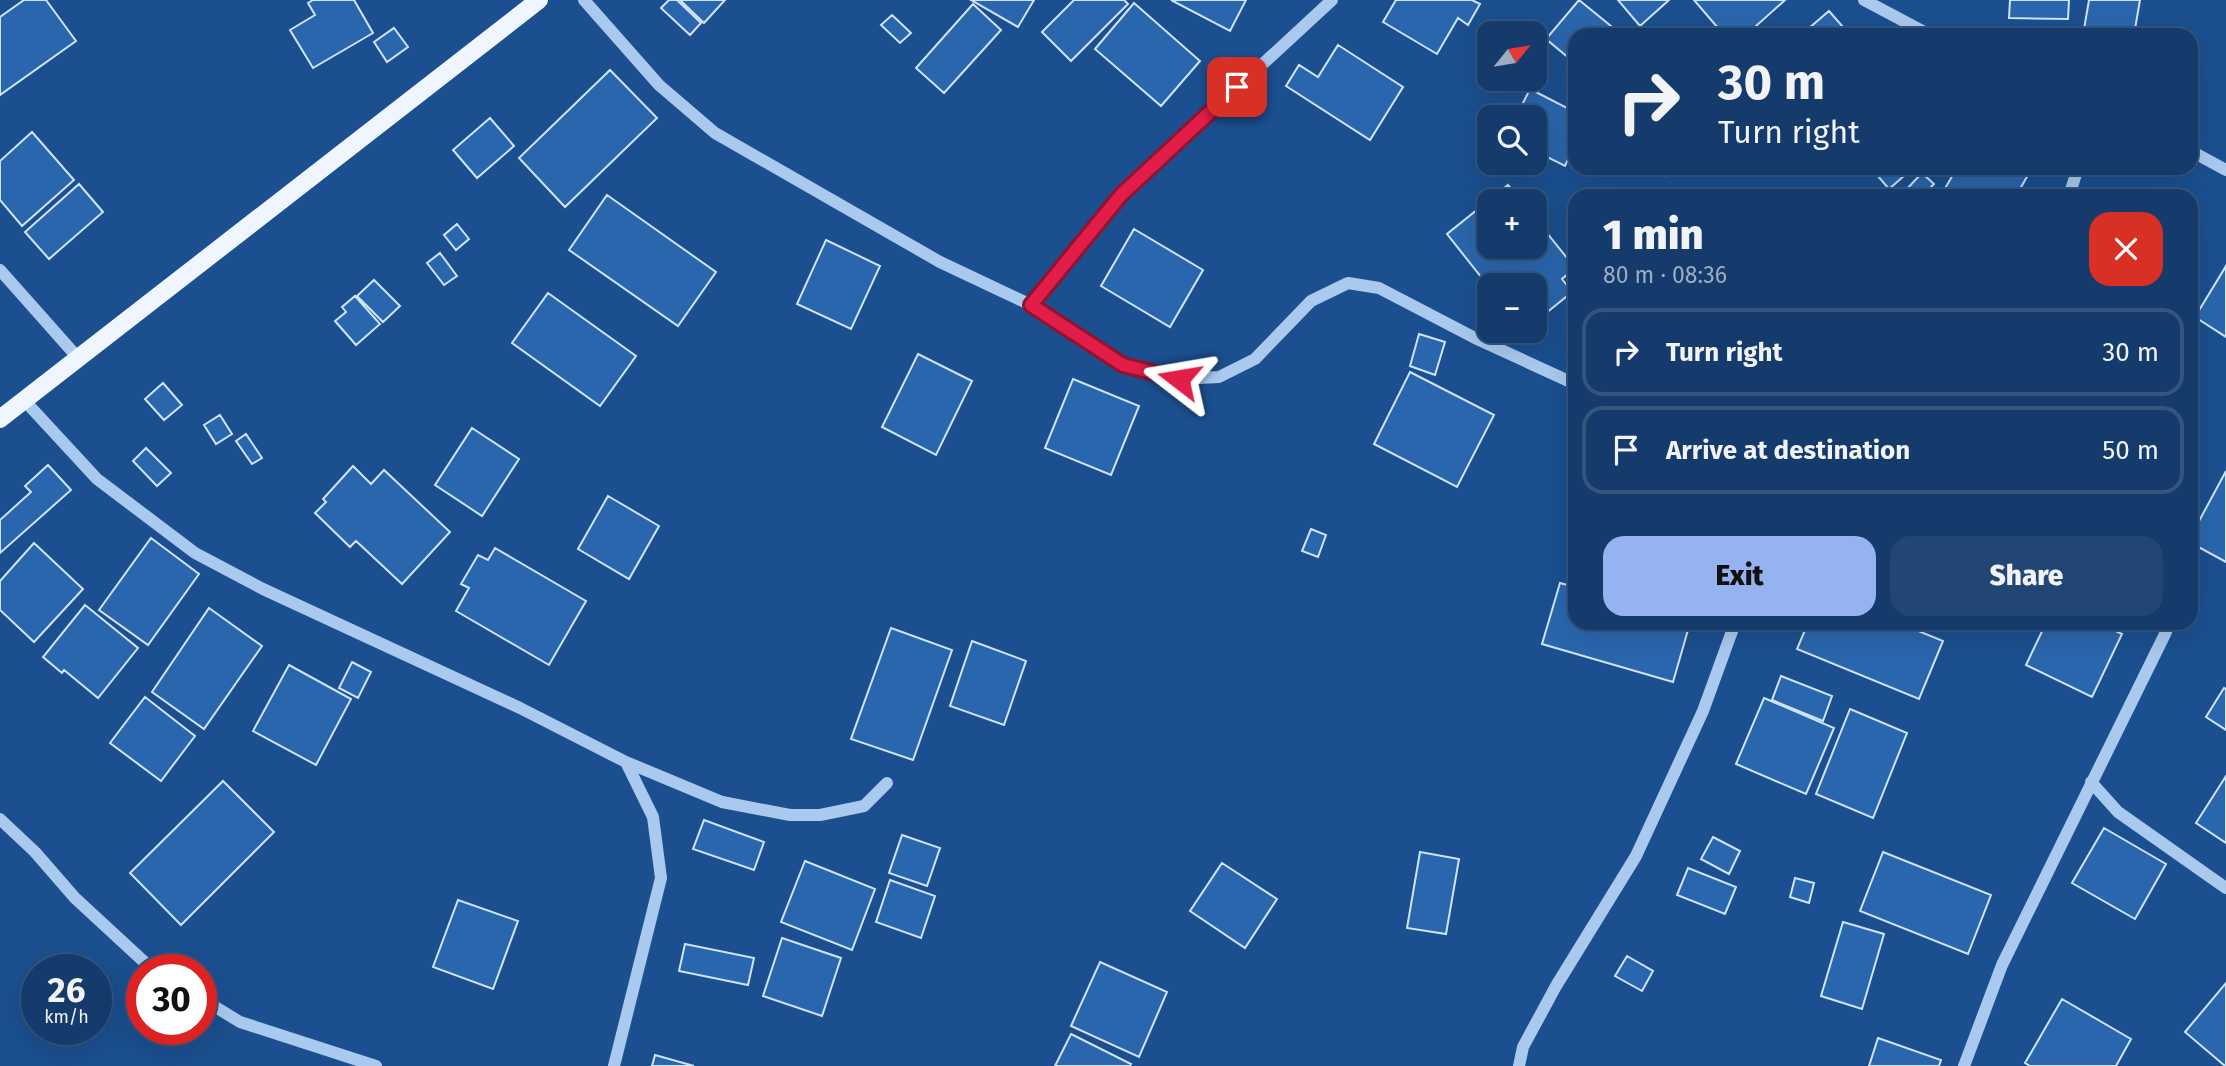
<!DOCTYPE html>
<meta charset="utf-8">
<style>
:root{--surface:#143b6b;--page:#214673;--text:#f1f3f6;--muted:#9dadc1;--line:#33557e;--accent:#95b2f1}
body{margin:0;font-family:"Fira Sans",sans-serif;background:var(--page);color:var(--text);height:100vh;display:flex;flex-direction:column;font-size:26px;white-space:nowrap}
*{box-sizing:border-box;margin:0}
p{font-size:23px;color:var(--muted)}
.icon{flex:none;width:38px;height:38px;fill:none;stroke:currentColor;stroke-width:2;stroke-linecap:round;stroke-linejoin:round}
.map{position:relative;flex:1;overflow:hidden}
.details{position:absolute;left:1568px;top:189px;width:630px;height:441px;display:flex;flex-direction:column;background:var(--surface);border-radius:21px;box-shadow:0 7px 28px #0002,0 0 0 2px var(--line)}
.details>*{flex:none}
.guide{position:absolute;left:1568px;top:28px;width:630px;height:147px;border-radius:21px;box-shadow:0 7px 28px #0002,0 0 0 2px var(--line);background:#143b6b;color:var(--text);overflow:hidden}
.needle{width:46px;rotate:60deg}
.buttons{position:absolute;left:1477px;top:21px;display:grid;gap:14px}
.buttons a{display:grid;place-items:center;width:70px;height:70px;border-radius:14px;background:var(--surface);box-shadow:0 7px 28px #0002,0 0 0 2px var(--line);font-size:35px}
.speed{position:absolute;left:21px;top:954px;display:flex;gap:14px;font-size:35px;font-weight:700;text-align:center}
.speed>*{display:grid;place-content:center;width:91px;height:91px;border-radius:50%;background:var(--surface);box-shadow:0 7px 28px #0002,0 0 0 2px var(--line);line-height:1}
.speed small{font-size:18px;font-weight:400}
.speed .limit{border:10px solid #d22;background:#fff;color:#111}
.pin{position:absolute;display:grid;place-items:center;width:60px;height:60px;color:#fff;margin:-30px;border-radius:14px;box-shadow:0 4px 10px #0006}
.me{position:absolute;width:77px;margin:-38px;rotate:284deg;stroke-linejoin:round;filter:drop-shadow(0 0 5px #0008)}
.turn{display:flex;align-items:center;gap:24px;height:147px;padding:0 35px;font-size:32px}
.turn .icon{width:91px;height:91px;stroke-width:2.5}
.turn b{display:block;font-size:49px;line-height:60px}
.round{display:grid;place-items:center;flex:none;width:74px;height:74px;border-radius:21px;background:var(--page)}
.head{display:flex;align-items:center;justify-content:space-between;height:119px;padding:0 35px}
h1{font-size:42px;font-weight:800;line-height:52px}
.button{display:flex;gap:14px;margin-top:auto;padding:14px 35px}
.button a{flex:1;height:80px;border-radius:21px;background:var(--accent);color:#111;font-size:28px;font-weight:800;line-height:80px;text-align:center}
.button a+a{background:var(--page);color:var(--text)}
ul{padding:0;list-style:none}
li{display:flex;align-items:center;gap:21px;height:88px;margin:0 14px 10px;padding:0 21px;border:4px solid var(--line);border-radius:21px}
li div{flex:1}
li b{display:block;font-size:26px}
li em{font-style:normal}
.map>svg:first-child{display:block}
.building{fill:#2a66ad;stroke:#cfe3fa;stroke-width:2}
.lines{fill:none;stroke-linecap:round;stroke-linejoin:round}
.minor{stroke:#a9c9ee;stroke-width:12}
.major{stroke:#f0f6ff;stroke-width:18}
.route-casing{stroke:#92132f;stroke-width:18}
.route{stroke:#e11d48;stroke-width:12}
</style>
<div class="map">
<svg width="2226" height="1066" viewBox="0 0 2226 1066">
<rect width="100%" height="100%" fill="#1b4f8f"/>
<path class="building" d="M 24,0 L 46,0 L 76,41 L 0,95 L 0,17 Z
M 313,0 L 354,0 L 373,33 L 313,68 L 290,30 L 315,15 L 308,3 Z
M 669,0 L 677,0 L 701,23 L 690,35 L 661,8 Z
M 680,0 L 725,0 L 704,23 Z
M 971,0 L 1034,0 L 1018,27 Z
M 1074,0 L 1124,0 L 1128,4 L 1071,61 L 1042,32 Z
M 1171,0 L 1246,0 L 1230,31 Z
M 1396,0 L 1472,0 L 1480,4 L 1468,25 L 1458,18 L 1437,54 L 1383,22 Z
M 1579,0 L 1622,35 L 1575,35 L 1575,63 L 1546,39 Z
M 1618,0 L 1669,0 L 1640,26 Z
M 1694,0 L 1785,0 L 1746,35 L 1724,35 Z
M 2010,0 L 2069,0 L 2068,19 L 2009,18 Z
M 2089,0 L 2140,0 L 2134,35 L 2083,35 Z
M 1134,3 L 1200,61 L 1161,106 L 1095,49 Z
M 973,4 L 1001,30 L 944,93 L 916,68 Z
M 1829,11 L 1850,35 L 1801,35 Z
M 892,15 L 911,33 L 900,43 L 881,25 Z
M 394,28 L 408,47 L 387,62 L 374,42 Z
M 1338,45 L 1403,87 L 1370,140 L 1286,86 L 1299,65 L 1318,77 Z
M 610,70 L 657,118 L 565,207 L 519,158 Z
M 1530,89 L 1575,112 L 1575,144 L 1565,166 L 1535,151 L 1535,117 L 1516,117 Z
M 490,118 L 514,146 L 477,178 L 453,150 Z
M 32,132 L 74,180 L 22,226 L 0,200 L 0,161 Z
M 1654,168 L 1670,168 L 1665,176 Z
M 1871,168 L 1913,168 L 1889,189 Z
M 1957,168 L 2032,168 L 2016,196 L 1955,196 L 1944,190 Z
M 1922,173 L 1934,184 L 1922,196 L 1906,196 L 1903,193 Z
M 79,184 L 103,212 L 49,259 L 25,232 Z
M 1508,185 L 1521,201 L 1489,201 L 1489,247 L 1535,247 L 1535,218 L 1575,268 L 1562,279 L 1572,292 L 1540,318 L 1535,311 L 1535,285 L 1489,287 L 1447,234 Z
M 607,195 L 716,272 L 678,326 L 569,250 Z
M 457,224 L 469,239 L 456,250 L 444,235 Z
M 1134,229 L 1203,270 L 1170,327 L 1101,286 Z
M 826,240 L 880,266 L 851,329 L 797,304 Z
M 440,253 L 457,276 L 444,285 L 427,263 Z
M 2226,266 L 2226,337 L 2195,317 Z
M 2191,275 L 2199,281 L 2191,294 Z
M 374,280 L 400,306 L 383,322 L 357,296 Z
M 548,293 L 636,356 L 600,406 L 512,343 Z
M 355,296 L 380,324 L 356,345 L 335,321 L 346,312 L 342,307 Z
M 1419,334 L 1445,342 L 1435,375 L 1410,366 Z
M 918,354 L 972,381 L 936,455 L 882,427 Z
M 1410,372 L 1494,415 L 1457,487 L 1374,444 Z
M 1073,379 L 1139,406 L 1111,475 L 1045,448 Z
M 163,383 L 182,405 L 164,420 L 145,399 Z
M 220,415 L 232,434 L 216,444 L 204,425 Z
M 472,428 L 519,459 L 482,516 L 435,485 Z
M 246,434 L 262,458 L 252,464 L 236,441 Z
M 146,448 L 171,473 L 157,486 L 133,461 Z
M 48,465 L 71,490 L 0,553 L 0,520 L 31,492 L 25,486 Z
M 353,466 L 371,484 L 384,470 L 450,532 L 402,584 L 356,541 L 350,547 L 315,513 L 326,502 L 323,499 Z
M 2226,471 L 2226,562 L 2191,543 L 2191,536 Z
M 608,496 L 659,526 L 629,579 L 578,549 Z
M 1311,529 L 1326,535 L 1318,557 L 1302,551 Z
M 151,538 L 199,574 L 148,645 L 99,610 Z
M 34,543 L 83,589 L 34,642 L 0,610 L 0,581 Z
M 495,548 L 586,601 L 549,665 L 456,611 L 469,588 L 461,584 L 478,555 L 488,560 Z
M 1560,583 L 1575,587 L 1575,623 L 1690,623 L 1673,682 L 1542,644 Z
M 85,605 L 138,648 L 98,698 L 64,670 L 62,673 L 43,657 Z
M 209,608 L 262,646 L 204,729 L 152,692 Z
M 1808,623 L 1899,623 L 1943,641 L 1919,699 L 1797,649 Z
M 2046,623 L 2099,623 L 2122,634 L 2092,697 L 2026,665 Z
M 891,628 L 952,650 L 913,760 L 851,739 Z
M 972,641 L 1026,661 L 1004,725 L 950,706 Z
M 352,662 L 371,672 L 358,698 L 339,688 Z
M 289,665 L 351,699 L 316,765 L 253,731 Z
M 1781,676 L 1832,696 L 1823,721 L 1772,700 Z
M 2224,688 L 2226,689 L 2226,730 L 2206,717 Z
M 145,697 L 195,736 L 161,781 L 110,743 Z
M 1764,698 L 1834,728 L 1806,794 L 1736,764 Z
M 1850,709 L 1907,733 L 1873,818 L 1816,794 Z
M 2226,776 L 2226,843 L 2196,823 Z
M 223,781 L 274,832 L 181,925 L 130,873 Z
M 704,820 L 764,842 L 754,870 L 693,849 Z
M 2104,828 L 2166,864 L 2135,919 L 2072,883 Z
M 902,835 L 940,848 L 927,886 L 889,873 Z
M 1713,837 L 1740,851 L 1729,874 L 1701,859 Z
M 1420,852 L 1459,859 L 1446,934 L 1407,928 Z
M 1883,852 L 1991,895 L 1968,954 L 1860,911 Z
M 805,861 L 875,889 L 852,950 L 781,922 Z
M 1222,863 L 1277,899 L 1245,948 L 1190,911 Z
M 1688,868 L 1736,887 L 1725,914 L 1677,895 Z
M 1795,878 L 1814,883 L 1809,903 L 1790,897 Z
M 890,880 L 935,896 L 921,938 L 876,922 Z
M 458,900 L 518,921 L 493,989 L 433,967 Z
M 1843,922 L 1884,934 L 1862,1009 L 1821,996 Z
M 782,938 L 841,958 L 822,1016 L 763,996 Z
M 685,944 L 754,958 L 748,985 L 679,971 Z
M 1627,956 L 1653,971 L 1642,991 L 1615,976 Z
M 1100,962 L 1167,992 L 1139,1057 L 1071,1026 Z
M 2226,983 L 2226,1066 L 2225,1066 L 2185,1032 Z
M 2062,999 L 2131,1039 L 2116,1066 L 2030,1066 L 2025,1063 Z
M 1071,1034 L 1131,1064 L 1130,1066 L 1055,1066 Z
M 1878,1038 L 1941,1060 L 1939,1066 L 1869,1066 Z
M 655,1055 L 694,1066 L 652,1066 Z"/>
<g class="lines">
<path class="minor" d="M 584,0 L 659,85 L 715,133 L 940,262 L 1031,305 L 1123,365 L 1179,379 L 1219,377 L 1255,359 L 1311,301 L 1348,283 L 1379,288 L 1475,338 L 1575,384
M 1864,0 L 1930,35
M 2191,151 L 2226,170
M 2069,196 L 2078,168
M 0,270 L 79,359
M 1031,305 L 1121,195 L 1332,0
M 24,400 L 97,479 L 195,553 L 263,589 L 520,708 L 626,762 L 722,802 L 790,815 L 820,815 L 864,806 L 887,783
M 2091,782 L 2118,812 L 2226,888
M 0,819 L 35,852 L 75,898 L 153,970
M 201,998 L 240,1022 L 376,1066
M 614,1066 L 661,878 L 653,817 L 626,762
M 1519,1066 L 1523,1047 L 1556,986 L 1636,856 L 1703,711 L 1735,623
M 1964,1066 L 2002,965 L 2166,632 L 2167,623"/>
<path class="major" d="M 0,419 L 539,0"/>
</g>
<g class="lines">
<defs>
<path id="route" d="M 1179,379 L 1123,365 L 1031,305 L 1121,195 L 1237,87"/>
</defs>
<use href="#route" class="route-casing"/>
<use href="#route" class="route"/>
</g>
</svg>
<div class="buttons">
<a><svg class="needle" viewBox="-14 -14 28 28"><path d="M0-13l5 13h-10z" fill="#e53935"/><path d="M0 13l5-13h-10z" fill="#9dadc1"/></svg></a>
<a><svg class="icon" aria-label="search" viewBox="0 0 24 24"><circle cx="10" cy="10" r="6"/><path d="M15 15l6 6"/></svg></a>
<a>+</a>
<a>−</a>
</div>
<div class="speed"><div>26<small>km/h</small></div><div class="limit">30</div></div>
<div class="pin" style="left:1237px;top:87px;background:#d93025"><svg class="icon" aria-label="arrive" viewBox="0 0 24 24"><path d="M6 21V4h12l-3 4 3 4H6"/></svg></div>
<svg class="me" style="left:1179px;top:379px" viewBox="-20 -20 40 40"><path d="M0-17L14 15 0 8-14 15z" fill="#e11d48" stroke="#fff" stroke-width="4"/></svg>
<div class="guide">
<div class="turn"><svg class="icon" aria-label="right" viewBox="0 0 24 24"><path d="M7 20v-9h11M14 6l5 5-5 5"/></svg><div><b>30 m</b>Turn right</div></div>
</div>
<section class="details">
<div class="head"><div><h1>1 min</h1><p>80 m · 08:36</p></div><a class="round" style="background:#d93025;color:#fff"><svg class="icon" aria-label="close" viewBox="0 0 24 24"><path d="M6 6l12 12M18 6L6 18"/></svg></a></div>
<ul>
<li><svg class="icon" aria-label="right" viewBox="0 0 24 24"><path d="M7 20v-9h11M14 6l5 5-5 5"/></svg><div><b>Turn right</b></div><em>30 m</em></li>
<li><svg class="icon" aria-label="arrive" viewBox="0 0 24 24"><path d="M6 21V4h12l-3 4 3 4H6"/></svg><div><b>Arrive at destination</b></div><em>50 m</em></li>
</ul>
<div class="button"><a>Exit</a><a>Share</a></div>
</section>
</div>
